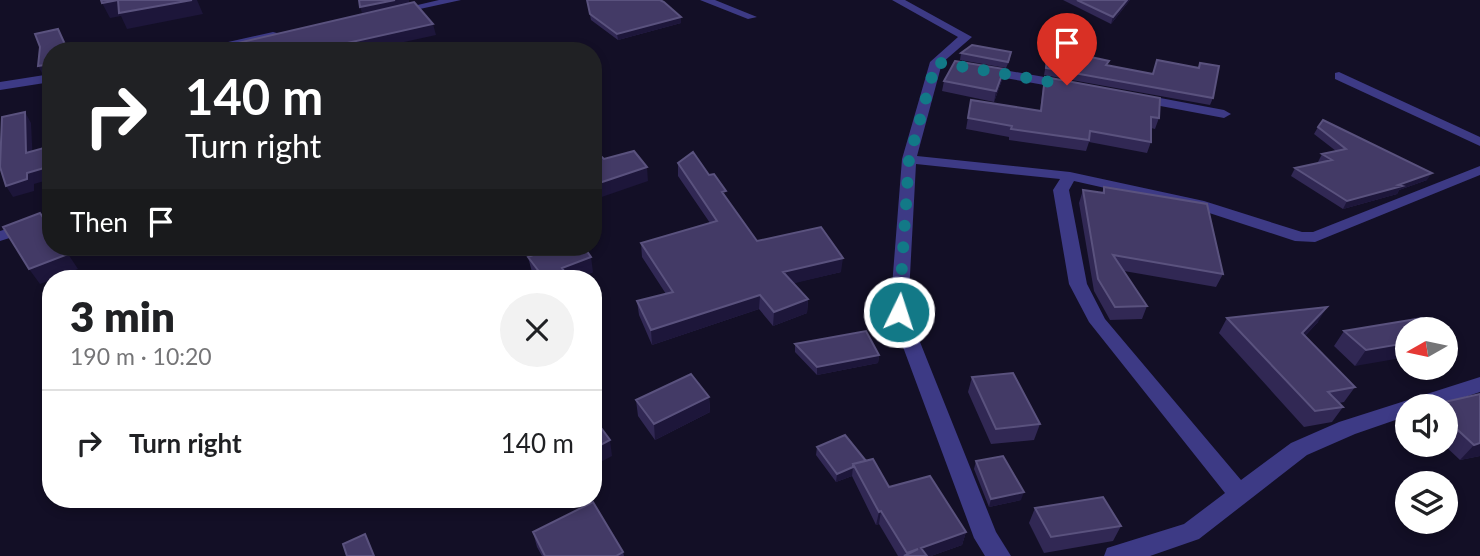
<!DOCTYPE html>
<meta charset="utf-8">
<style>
:root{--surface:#fff;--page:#f2f2f2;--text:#202124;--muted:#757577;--line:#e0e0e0}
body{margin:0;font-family:Lato,sans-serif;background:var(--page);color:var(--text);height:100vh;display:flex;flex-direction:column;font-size:26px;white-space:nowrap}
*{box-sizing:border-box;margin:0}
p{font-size:23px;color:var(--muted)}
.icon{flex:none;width:38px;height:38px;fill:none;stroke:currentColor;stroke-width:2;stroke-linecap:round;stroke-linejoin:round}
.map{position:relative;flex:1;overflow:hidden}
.panel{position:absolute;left:42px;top:270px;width:560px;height:238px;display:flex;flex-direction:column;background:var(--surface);border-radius:28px;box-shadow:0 4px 10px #0003}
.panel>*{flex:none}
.top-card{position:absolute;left:42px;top:42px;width:560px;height:214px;border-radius:28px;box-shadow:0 4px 10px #0003;background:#202124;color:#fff;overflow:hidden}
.needle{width:46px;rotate:261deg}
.controls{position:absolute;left:1395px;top:317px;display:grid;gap:14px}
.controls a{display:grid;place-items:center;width:63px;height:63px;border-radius:50%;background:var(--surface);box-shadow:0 4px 10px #0003;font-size:35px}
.pin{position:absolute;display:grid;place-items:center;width:60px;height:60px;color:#fff;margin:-72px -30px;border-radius:50% 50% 50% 0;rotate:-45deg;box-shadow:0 0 7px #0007}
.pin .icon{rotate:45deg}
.me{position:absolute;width:77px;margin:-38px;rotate:4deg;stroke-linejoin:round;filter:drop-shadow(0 0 5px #0008)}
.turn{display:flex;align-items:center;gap:24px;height:147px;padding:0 28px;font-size:32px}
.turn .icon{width:91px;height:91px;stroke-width:2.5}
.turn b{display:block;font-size:49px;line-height:60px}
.then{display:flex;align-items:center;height:66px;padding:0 28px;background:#0003;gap:14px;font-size:26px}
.round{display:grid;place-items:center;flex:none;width:74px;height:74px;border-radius:37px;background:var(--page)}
.head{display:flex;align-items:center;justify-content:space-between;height:119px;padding:0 28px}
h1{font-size:42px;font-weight:800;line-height:52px}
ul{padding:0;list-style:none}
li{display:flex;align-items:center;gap:21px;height:105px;padding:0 28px;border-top:2px solid var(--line)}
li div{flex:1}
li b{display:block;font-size:26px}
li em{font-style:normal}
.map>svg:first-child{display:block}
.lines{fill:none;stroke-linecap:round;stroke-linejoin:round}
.minor{fill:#3d3a85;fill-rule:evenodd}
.wall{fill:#312854}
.shaded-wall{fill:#1d163a}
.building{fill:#433a66;stroke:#5a527e;stroke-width:2}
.route{stroke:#127987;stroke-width:12;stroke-dasharray:0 21.6}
</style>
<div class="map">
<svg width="1480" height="556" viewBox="0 0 1480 556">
<rect width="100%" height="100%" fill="#130f26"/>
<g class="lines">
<path class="minor" d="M 439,0 L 461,0 L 397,14 L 392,11 Z
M 700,0 L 715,0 L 757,17 L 748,19 Z
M 892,0 L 905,0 L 972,37 L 942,63 L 917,156 L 1070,172 L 1204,201 L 1302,232 L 1313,232 L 1480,166 L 1480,175 L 1315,242 L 1295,241 L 1194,208 L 1074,181 L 1069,190 L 1087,284 L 1105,319 L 1241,480 L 1291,443 L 1339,422 L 1480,377 L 1480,392 L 1438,406 L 1407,406 L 1407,416 L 1355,434 L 1307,455 L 1199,539 L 1150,556 L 1104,556 L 1107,548 L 1184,524 L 1225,493 L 1089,322 L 1069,284 L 1053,190 L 1060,179 L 916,164 L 908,312 L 996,532 L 1011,556 L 985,556 L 974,538 L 890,312 L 902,159 L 930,62 L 958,37 Z
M 273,32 L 277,33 L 277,37 L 213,51 L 188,51 Z
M 981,66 L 1067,81 L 1073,85 L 1067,89 L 977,73 L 975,70 Z
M 1339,72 L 1480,137 L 1480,146 L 1335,79 L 1335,73 Z
M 51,74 L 51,82 L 0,90 L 0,82 Z
M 1139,94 L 1224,110 L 1231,114 L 1224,118 L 1134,101 L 1133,98 Z
M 51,215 L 51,225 L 0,241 L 0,231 Z"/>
</g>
<path class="wall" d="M 587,0 L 681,23 L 618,40 L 591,20 Z
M 1063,0 L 1130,0 L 1111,24 Z
M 961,53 L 1010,59 L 1006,68 L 960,60 Z
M 1047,59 L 1107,65 L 1213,98 L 1210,105 L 1044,75 Z
M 1004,69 L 1002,80 L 994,102 L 942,91 L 944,81 Z
M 1045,77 L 1159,118 L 1155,129 L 1151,128 L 1151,142 L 1147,153 L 1089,142 L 1086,151 L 1009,140 L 1009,137 L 966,129 L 971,100 L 1040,111 L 1043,87 Z
M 1318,127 L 1427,180 L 1399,190 L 1397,194 L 1343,209 L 1291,176 L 1295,168 L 1320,163 L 1318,162 L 1322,154 L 1336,151 L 1314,134 Z
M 678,163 L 726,199 L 757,241 L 841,272 L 793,283 L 808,299 L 807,313 L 773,326 L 759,309 L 652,345 L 639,315 L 637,301 L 666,294 L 642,257 L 641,243 L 710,223 L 678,176 Z
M 1104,187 L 1223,274 L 1216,287 L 1124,271 L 1147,306 L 1142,319 L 1110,320 L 1094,291 L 1079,203 L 1083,190 L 1102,193 Z
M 528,257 L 593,272 L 578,278 L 536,278 L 532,272 Z
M 1227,318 L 1318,322 L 1305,336 L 1355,387 L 1344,402 L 1339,403 L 1343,407 L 1332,422 L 1304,427 L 1219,333 Z
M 1435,329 L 1355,366 L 1334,346 L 1344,331 Z
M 795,344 L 879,355 L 878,363 L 817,375 L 795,352 Z
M 972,377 L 1040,424 L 1034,440 L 991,444 L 968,392 Z
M 1478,395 L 1480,456 L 1460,460 L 1443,444 L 1446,444 L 1446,406 L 1437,406 L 1440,403 Z
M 709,397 L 710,412 L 655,440 L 638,416 L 636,400 Z
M 817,447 L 866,461 L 889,487 L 966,532 L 962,545 L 931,556 L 898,556 L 879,524 L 876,525 L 852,476 L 836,482 L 816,455 Z
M 976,461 L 1021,500 L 989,507 L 974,469 Z
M 1035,508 L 1121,526 L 1113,541 L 1044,553 L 1029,523 Z
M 533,532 L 623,552 L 624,556 L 542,556 L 537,547 Z"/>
<path class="shaded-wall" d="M 118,0 L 197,0 L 203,14 L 127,29 L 121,16 L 110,18 L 102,3 Z
M 395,0 L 409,0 L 409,4 L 362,13 L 360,7 Z
M 1127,0 L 1130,0 L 1111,24 L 1113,17 Z
M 681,17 L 681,23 L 618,40 L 617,34 Z
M 433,24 L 436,35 L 363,51 L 329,51 L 329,47 Z
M 51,64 L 51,71 L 42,73 L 38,66 Z
M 1004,69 L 1002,80 L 994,102 L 996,91 Z
M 25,112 L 31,123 L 33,164 L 26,153 Z
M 51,166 L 51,179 L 34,184 L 34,191 L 13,197 L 6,186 L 27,173 Z
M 647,167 L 648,181 L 593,200 L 593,185 Z
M 1432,173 L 1427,180 L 1399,190 L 1397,194 L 1343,209 L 1347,201 Z
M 68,254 L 78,269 L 55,278 L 51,278 L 51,280 L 40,284 L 29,269 Z
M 591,257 L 593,272 L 578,278 L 563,278 L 562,268 Z
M 843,258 L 841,272 L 783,286 L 783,272 Z
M 760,295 L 759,309 L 652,345 L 651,330 Z
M 808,299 L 807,313 L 773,326 L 774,312 Z
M 1327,307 L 1318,322 L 1293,348 L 1302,333 Z
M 1407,343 L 1407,357 L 1355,366 L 1366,350 Z
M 879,355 L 878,363 L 817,375 L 817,367 Z
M 709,397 L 710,412 L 655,440 L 654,424 Z
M 610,440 L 612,456 L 593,466 L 593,449 Z
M 1480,443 L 1480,456 L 1460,460 L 1474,445 Z
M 853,467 L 852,476 L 836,482 L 837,474 Z
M 1024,492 L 1021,500 L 989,507 L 991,499 Z
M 881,511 L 879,524 L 876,525 L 879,512 Z
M 966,532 L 962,545 L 931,556 L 919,556 L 921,548 Z"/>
<path class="building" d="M 101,0 L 118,0 L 102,3 Z
M 118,0 L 192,0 L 119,13 Z
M 359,0 L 395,0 L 360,7 Z
M 587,0 L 660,0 L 664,2 L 681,17 L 617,34 L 590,14 Z
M 1077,0 L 1127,0 L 1113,17 Z
M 414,2 L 433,24 L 329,47 L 329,51 L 208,51 L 208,50 Z
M 58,29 L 68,51 L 51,51 L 51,64 L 38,66 L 40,47 L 35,34 Z
M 972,45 L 1011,52 L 1008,62 L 961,53 Z
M 1063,51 L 1109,61 L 1106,65 L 1153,74 L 1157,60 L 1199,68 L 1200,63 L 1219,66 L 1213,98 L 1046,68 L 1047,59 L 1058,61 Z
M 955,61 L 1004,69 L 996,91 L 944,81 Z
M 1045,77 L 1160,98 L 1159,118 L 1151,117 L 1151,142 L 1090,131 L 1089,140 L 1011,129 L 1012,126 L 968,118 L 971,100 L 1041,111 Z
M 25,112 L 26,153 L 51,146 L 51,166 L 27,173 L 27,179 L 6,186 L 0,167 L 2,117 Z
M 1323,120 L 1432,173 L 1398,185 L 1402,186 L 1347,201 L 1295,168 L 1332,160 L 1322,154 L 1346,149 L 1318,127 Z
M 593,149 L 604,159 L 634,151 L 647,167 L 593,185 Z
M 693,152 L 709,175 L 714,174 L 726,191 L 722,192 L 757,241 L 821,227 L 843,258 L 783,272 L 808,299 L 774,312 L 760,295 L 651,330 L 637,301 L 673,292 L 641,243 L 717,221 L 678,163 Z
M 1104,187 L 1207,204 L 1223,274 L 1113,255 L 1147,306 L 1115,307 L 1098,279 L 1083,190 L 1104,193 Z
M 40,213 L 51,229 L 51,247 L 63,247 L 68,254 L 29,269 L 3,227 Z
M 554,247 L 584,247 L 591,257 L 562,268 L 569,278 L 544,278 L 528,257 Z
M 1327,307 L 1302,333 L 1355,387 L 1328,392 L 1343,407 L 1315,411 L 1227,318 Z
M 1422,318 L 1435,329 L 1407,329 L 1407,343 L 1366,350 L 1344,331 Z
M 866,331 L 879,355 L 817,367 L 795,344 Z
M 1013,373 L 1040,424 L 996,429 L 972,377 Z
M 691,374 L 709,397 L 654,424 L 636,400 Z
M 1480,394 L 1480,443 L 1474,445 L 1446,419 L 1446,406 L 1440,406 L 1440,403 Z
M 593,417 L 610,440 L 593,449 Z
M 845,435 L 866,461 L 853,464 L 853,467 L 837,474 L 817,447 Z
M 1003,456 L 1024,492 L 991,499 L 976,461 Z
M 873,459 L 889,487 L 930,476 L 966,532 L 921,548 L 927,556 L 904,556 L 918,549 L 907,553 L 881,511 L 879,512 L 853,464 Z
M 1103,497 L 1121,526 L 1051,537 L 1035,508 Z
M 593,502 L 623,552 L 616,556 L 545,556 L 533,532 Z
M 365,534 L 374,556 L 347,556 L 343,544 Z"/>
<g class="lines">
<path class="route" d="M 899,312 L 909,159 L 936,62 L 1067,85"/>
</g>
</svg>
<div class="controls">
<a><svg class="needle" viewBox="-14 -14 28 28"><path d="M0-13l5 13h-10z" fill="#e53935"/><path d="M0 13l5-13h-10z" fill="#757577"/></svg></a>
<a><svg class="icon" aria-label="sound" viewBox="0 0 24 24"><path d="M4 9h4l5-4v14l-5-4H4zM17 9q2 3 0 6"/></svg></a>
<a><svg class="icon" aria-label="layers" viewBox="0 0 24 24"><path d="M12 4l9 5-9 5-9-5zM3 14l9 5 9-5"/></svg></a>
</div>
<div class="pin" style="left:1067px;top:85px;background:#d93025"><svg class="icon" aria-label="arrive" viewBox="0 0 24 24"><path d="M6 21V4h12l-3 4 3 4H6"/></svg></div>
<svg class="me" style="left:899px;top:312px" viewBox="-20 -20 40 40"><circle r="17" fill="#127987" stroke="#fff" stroke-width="3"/><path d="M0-11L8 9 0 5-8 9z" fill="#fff"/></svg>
<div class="top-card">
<div class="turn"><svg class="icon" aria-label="right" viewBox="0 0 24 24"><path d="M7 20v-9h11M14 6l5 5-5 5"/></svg><div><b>140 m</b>Turn right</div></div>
<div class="then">Then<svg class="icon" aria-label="arrive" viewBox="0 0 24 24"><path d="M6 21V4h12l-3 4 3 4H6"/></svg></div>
</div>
<section class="panel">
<div class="head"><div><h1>3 min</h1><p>190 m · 10:20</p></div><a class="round"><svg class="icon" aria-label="close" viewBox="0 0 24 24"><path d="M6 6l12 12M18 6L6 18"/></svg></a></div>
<ul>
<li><svg class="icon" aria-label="right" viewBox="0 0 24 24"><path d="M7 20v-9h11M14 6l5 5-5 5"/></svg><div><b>Turn right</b></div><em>140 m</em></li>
</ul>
</section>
</div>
